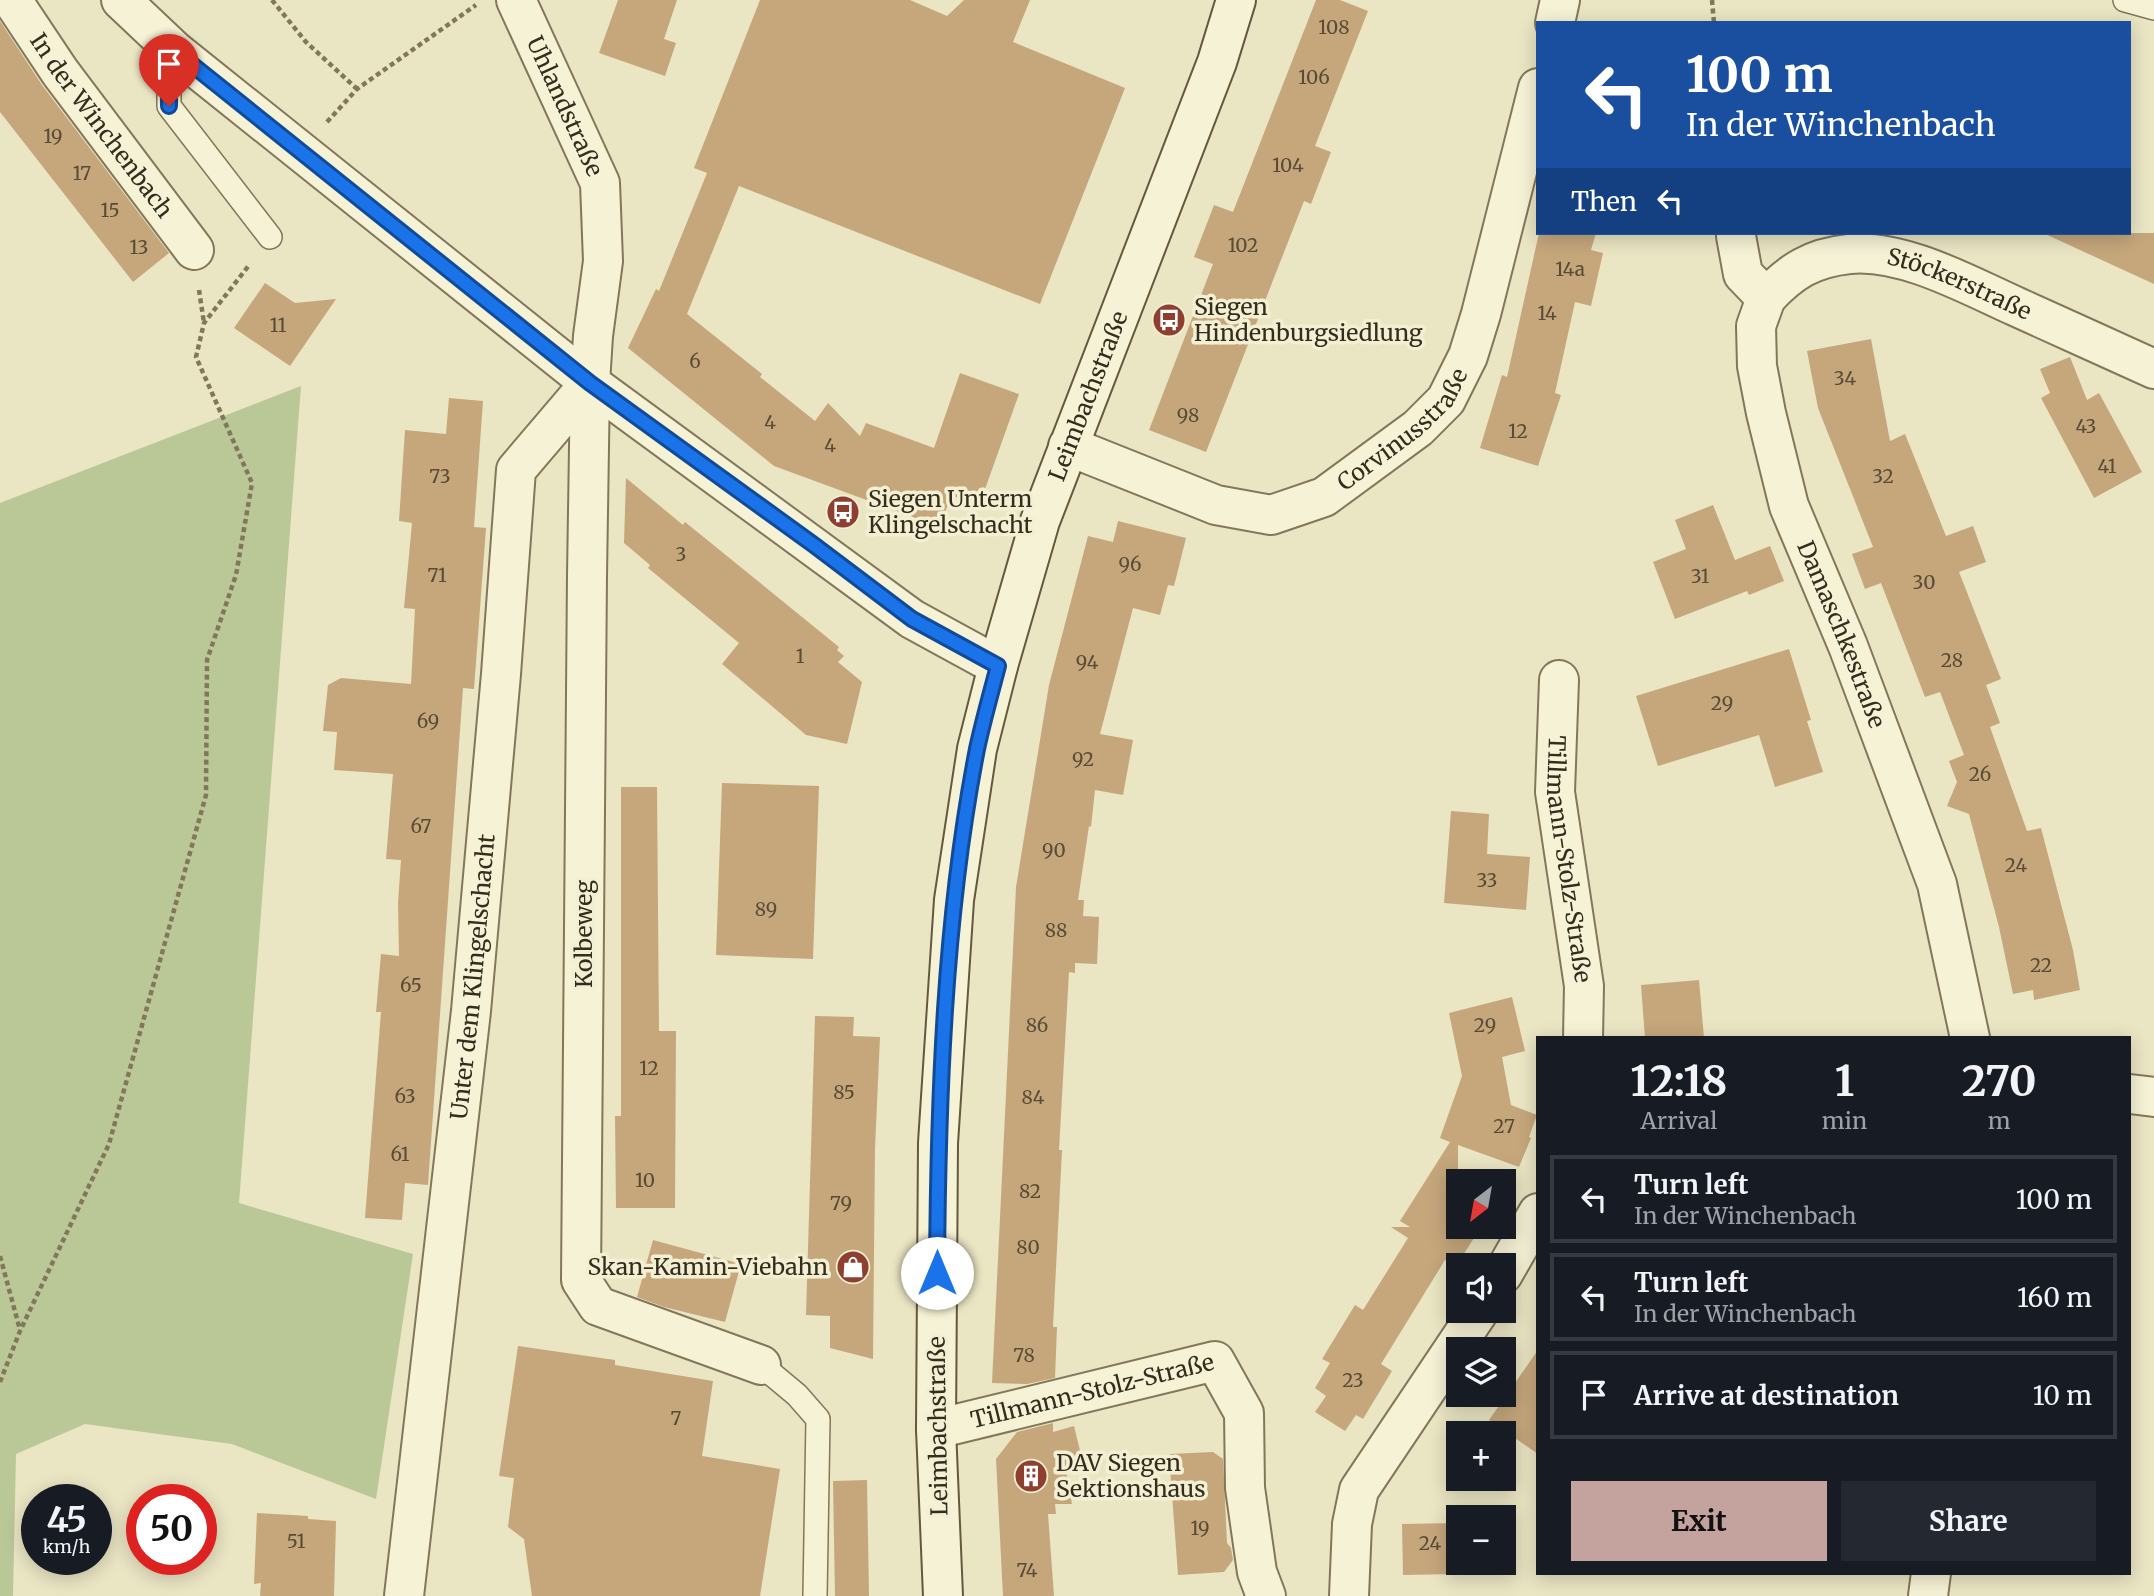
<!DOCTYPE html>
<meta charset="utf-8">
<style>
:root{--surface:#171b24;--page:#242831;--text:#f1f3f6;--muted:#9ea1a6;--line:#363941;--accent:#c4a29d}
body{margin:0;font-family:Merriweather,serif;background:var(--page);color:var(--text);height:100vh;display:flex;flex-direction:column;font-size:26px;white-space:nowrap}
*{box-sizing:border-box;margin:0}
p{font-size:23px;color:var(--muted)}
.icon{flex:none;width:38px;height:38px;fill:none;stroke:currentColor;stroke-width:2;stroke-linecap:round;stroke-linejoin:round}
.map{position:relative;flex:1;overflow:hidden}
.drawer{position:absolute;left:1536px;top:1036px;width:595px;height:539px;display:flex;flex-direction:column;background:var(--surface);border-radius:0px;box-shadow:0 4px 18px #0003}
.drawer>*{flex:none}
.banner{position:absolute;left:1536px;top:21px;width:595px;height:214px;border-radius:0px;box-shadow:0 4px 18px #0003;background:#1a4fa0;color:#fff;overflow:hidden}
.needle{width:46px;rotate:211deg}
.controls{position:absolute;left:1446px;top:1169px;display:grid;gap:14px}
.controls a{display:grid;place-items:center;width:70px;height:70px;border-radius:0px;background:var(--surface);box-shadow:0 4px 18px #0003;font-size:35px}
.speed{position:absolute;left:21px;top:1484px;display:flex;gap:14px;font-size:35px;font-weight:700;text-align:center}
.speed>*{display:grid;place-content:center;width:91px;height:91px;border-radius:50%;background:var(--surface);box-shadow:0 4px 18px #0003;line-height:1}
.speed small{font-size:18px;font-weight:400}
.speed .limit{border:10px solid #d22;background:#fff;color:#111}
.pin{position:absolute;display:grid;place-items:center;width:60px;height:60px;color:#fff;margin:-72px -30px;border-radius:50% 50% 50% 0;rotate:-45deg;box-shadow:0 0 7px #0007}
.pin .icon{rotate:45deg}
.me{position:absolute;width:77px;margin:-38px;rotate:0deg;stroke-linejoin:round;filter:drop-shadow(0 0 5px #0008)}
.turn{display:flex;align-items:center;gap:24px;height:147px;padding:0 35px;font-size:32px}
.turn .icon{width:91px;height:91px;stroke-width:2.5}
.turn b{display:block;font-size:49px;line-height:60px}
.then{display:flex;align-items:center;height:66px;padding:0 35px;background:#0003;gap:14px;font-size:26px}
.eta{display:flex;justify-content:space-evenly;align-items:center;height:119px;text-align:center}
.eta b{font-size:42px;font-weight:700;line-height:49px}
.primary-button{display:flex;gap:14px;margin-top:auto;padding:14px 35px}
.primary-button a{flex:1;height:80px;border-radius:0px;background:var(--accent);color:#111;font-size:28px;font-weight:700;line-height:80px;text-align:center}
.primary-button a+a{background:var(--page);color:var(--text)}
ul{padding:0;list-style:none}
li{display:flex;align-items:center;gap:21px;height:88px;margin:0 14px 10px;padding:0 21px;border:4px solid var(--line);border-radius:0px}
li div{flex:1}
li b{display:block;font-size:26px}
li em{font-style:normal}
.map>svg:first-child{display:block}
.green{fill:#bac898}
.building{fill:#c6a77c}
.lines{fill:none;stroke-linecap:round;stroke-linejoin:round}
.lane-casing{stroke:#83775b;stroke-width:26}
.street-casing{stroke:#83775b;stroke-width:42}
.secondary-casing{stroke:#65583f;stroke-width:42}
.path{stroke:#83775b;stroke-width:4.5;stroke-dasharray:5 3.5;stroke-linecap:butt}
.lane{stroke:#f6f2d6;stroke-width:23}
.street{stroke:#f6f2d6;stroke-width:38}
.secondary{stroke:#f6f2d6;stroke-width:38}
.route-casing{stroke:#114b97;stroke-width:18}
.route{stroke:#1a73e8;stroke-width:12}
.labels{text-anchor:middle;stroke-width:7;stroke-linejoin:round;paint-order:stroke}
.number-label{font-size:19px;fill:#584c36}
.street-label{font-size:23px;fill:#342d1e;stroke:#f2efd2}
.poi-label{font-size:23px;fill:#342d1e;stroke:#f2efd2;text-anchor:start}
</style>
<div class="map">
<svg width="2154" height="1596" viewBox="0 0 2154 1596">
<rect width="100%" height="100%" fill="#eae5c3"/>
<path class="green" d="M 301,386 L 239,1203 L 413,1254 L 376,1499 L 232,1444 L 85,1424 L 16,1454 L 13,1596 L 0,1596 L 0,503 Z"/>
<path class="building" d="M 618,0 L 677,0 L 664,39 L 676,43 L 665,76 L 599,53 Z
M 760,0 L 910,0 L 947,16 L 964,0 L 1030,0 L 1013,42 L 1125,88 L 1040,304 L 739,186 L 687,314 L 762,374 L 760,377 L 815,421 L 828,403 L 860,436 L 866,423 L 934,448 L 960,373 L 1019,394 L 979,506 L 951,495 L 940,527 L 774,466 L 628,348 L 656,289 L 659,291 L 707,173 L 694,168 Z
M 1316,0 L 1340,0 L 1368,11 L 1315,146 L 1331,152 L 1311,204 L 1304,201 L 1206,452 L 1149,430 L 1213,264 L 1194,257 L 1214,205 L 1233,212 Z
M 0,21 L 42,85 L 169,253 L 133,282 L 0,112 Z
M 1539,233 L 1596,233 L 1591,250 L 1603,253 L 1591,306 L 1575,302 L 1555,393 L 1561,395 L 1538,466 L 1480,448 L 1502,375 L 1507,377 Z
M 2043,233 L 2154,233 L 2154,284 Z
M 265,283 L 295,303 L 336,299 L 290,366 L 234,328 Z
M 1871,339 L 1890,441 L 1905,434 L 1946,536 L 1973,526 L 1986,562 L 1959,572 L 2001,679 L 1986,685 L 2000,723 L 1990,727 L 2027,831 L 2041,828 L 2073,950 L 2080,990 L 2034,1000 L 2033,990 L 2013,994 L 1999,927 L 1969,814 L 1947,806 L 1957,782 L 1949,761 L 1964,755 L 1940,692 L 1925,697 L 1881,583 L 1865,589 L 1852,554 L 1873,547 L 1818,408 L 1807,351 Z
M 2070,357 L 2087,400 L 2099,393 L 2142,472 L 2094,498 L 2041,398 L 2050,393 L 2040,369 Z
M 449,398 L 483,401 L 474,527 L 486,528 L 474,689 L 463,688 L 428,1185 L 405,1183 L 402,1220 L 365,1218 L 381,1012 L 376,1012 L 381,954 L 399,956 L 398,903 L 401,860 L 386,859 L 393,774 L 334,770 L 337,732 L 323,731 L 328,685 L 341,678 L 411,684 L 415,609 L 404,608 L 412,523 L 399,521 L 405,430 L 446,434 Z
M 626,478 L 683,525 L 685,522 L 839,647 L 837,650 L 844,656 L 838,662 L 862,682 L 847,744 L 806,735 L 722,664 L 739,643 L 648,568 L 650,565 L 624,543 Z
M 1713,505 L 1735,560 L 1770,546 L 1784,581 L 1749,595 L 1747,591 L 1675,619 L 1653,562 L 1686,549 L 1675,520 Z
M 1118,521 L 1186,538 L 1174,586 L 1168,585 L 1160,615 L 1133,608 L 1100,734 L 1133,740 L 1123,795 L 1095,790 L 1091,827 L 1089,826 L 1078,900 L 1084,900 L 1083,916 L 1099,917 L 1097,964 L 1075,963 L 1075,973 L 1069,972 L 1059,1150 L 1062,1150 L 1053,1327 L 1057,1327 L 1055,1378 L 1027,1384 L 992,1383 L 1016,887 L 1049,685 L 1088,536 L 1113,542 Z
M 1789,649 L 1811,720 L 1807,721 L 1823,772 L 1775,787 L 1759,735 L 1658,766 L 1636,696 Z
M 722,783 L 819,786 L 813,959 L 716,955 Z
M 621,787 L 657,787 L 659,1031 L 676,1031 L 675,1208 L 616,1208 L 615,1116 L 621,1116 Z
M 1451,811 L 1489,814 L 1487,854 L 1530,857 L 1526,910 L 1444,903 Z
M 1699,980 L 1704,1038 L 1645,1038 L 1641,985 Z
M 1512,997 L 1525,1051 L 1502,1057 L 1511,1105 L 1537,1115 L 1529,1137 L 1531,1138 L 1519,1167 L 1458,1145 L 1458,1227 L 1481,1227 L 1458,1263 L 1458,1268 L 1445,1260 L 1381,1364 L 1392,1371 L 1363,1419 L 1356,1415 L 1345,1431 L 1315,1412 L 1326,1396 L 1315,1388 L 1330,1363 L 1322,1359 L 1355,1305 L 1363,1310 L 1408,1238 L 1391,1227 L 1410,1227 L 1400,1221 L 1450,1142 L 1440,1138 L 1462,1076 L 1449,1013 Z
M 815,1016 L 854,1017 L 853,1036 L 880,1037 L 875,1148 L 873,1359 L 830,1348 L 830,1316 L 806,1315 Z
M 653,1240 L 741,1264 L 725,1322 L 664,1307 L 637,1297 Z
M 518,1346 L 615,1360 L 615,1365 L 713,1381 L 702,1456 L 780,1469 L 760,1596 L 532,1596 L 524,1539 L 508,1527 L 514,1478 L 499,1476 Z
M 1538,1350 L 1538,1454 L 1489,1420 Z
M 1053,1423 L 1053,1432 L 1074,1426 L 1083,1463 L 1065,1467 L 1072,1504 L 1055,1504 L 1056,1514 L 1048,1514 L 1054,1596 L 1003,1596 L 996,1459 L 1017,1432 Z
M 1213,1452 L 1223,1459 L 1227,1543 L 1231,1548 L 1233,1560 L 1224,1572 L 1178,1575 L 1169,1454 Z
M 867,1480 L 869,1596 L 835,1596 L 833,1481 Z
M 257,1513 L 308,1516 L 308,1519 L 336,1521 L 334,1596 L 260,1596 L 261,1583 L 254,1584 Z
M 1458,1523 L 1458,1574 L 1403,1575 L 1402,1524 Z"/>
<g class="lines">
<defs>
<path id="lane" d="M 2125,0 L 2154,8
M 175,51 L 169,74 L 169,106 L 270,237
M 761,1365 L 797,1395 L 818,1419 L 815,1596"/>
<g id="street">
<path id="s1" d="M 12,0 L 60,72 L 194,250"/>
<path d="M 121,0 L 175,51 L 590,383 L 912,619 L 998,666"/>
<path id="s2" d="M 516,0 L 600,183 L 603,261 L 593,336 L 590,383 L 587,576 L 581,1280 L 598,1306 L 761,1365"/>
<path d="M 1555,23 L 1560,0"/>
<path id="s3" d="M 1736,236 L 1743,274 L 1766,298 L 1756,326 L 1757,366 L 1766,413 L 1789,506 L 1848,646 L 1937,884 L 1970,1038"/>
<path id="s4" d="M 1766,298 C 1791,271 1812,258 1849,254 C 1902,248 1970,286 2017,307 C 2063,328 2108,348 2154,369"/>
<path id="s5" d="M 1068,446 L 1216,505 L 1271,515 L 1324,497 L 1418,428 L 1446,400 L 1468,356 L 1481,314 L 1538,88"/>
<path id="s6" d="M 1559,680 L 1555,792 L 1584,986 L 1583,1038"/>
<path d="M 2130,1094 L 2154,1097"/>
<path d="M 1503,1274 L 1538,1213"/>
<path id="s7" d="M 936,1429 L 1215,1361 L 1244,1413 L 1245,1488 L 1257,1572 L 1266,1596"/>
<path id="s8" d="M 404,1596 L 471,1011 L 501,674 L 516,470 L 590,383"/>
<path d="M 1349,1596 L 1352,1524 L 1359,1490 L 1479,1311"/>
<path d="M 1928,1596 L 1931,1573"/>
</g>
<g id="secondary">
<path id="s9" d="M 943,1596 L 936,1429 L 938,1143 L 954,900 L 977,749 L 998,666 L 1040,521 L 1217,62 L 1236,0"/>
</g>
</defs>
<use href="#lane" class="lane-casing"/>
<use href="#street" class="street-casing"/>
<use href="#secondary" class="secondary-casing"/>
<path class="path" d="M 272,0 L 306,42 L 357,89
M 1712,0 L 1714,23
M 327,122 L 357,89 L 476,5
M 199,290 L 204,323
M 0,1256 L 20,1330
M 0,1382 L 20,1331 L 109,1144 L 206,795 L 207,660 L 236,575 L 252,483 L 196,357 L 204,323 L 250,264"/>
<use href="#lane" class="lane"/>
<use href="#street" class="street"/>
<use href="#secondary" class="secondary"/>
</g>
<g class="lines">
<defs>
<path id="route" d="M 169,106 L 169,74 L 175,51 L 590,383 L 814,545 L 912,619 L 998,666 C 991,693 983,721 977,749 C 944,918 938,1101 937,1273"/>
</defs>
<use href="#route" class="route-casing"/>
<use href="#route" class="route"/>
</g>
<defs>
<symbol id="bus-disc" viewBox="-11 -11 22 22"><circle r="9.5" fill="#8e3f30" stroke="#f2efd2"/><path d="M-5-6H5V4H4V6H2V4H-2V6H-4V4H-5ZM-3.5-4V0h7V-4ZM-3.5 1.2v1.5H-2V1.2ZM2 1.2v1.5H3.5V1.2Z" fill="#fff"/></symbol>
<symbol id="shop-disc" viewBox="-11 -11 22 22"><circle r="9.5" fill="#8e3f30" stroke="#f2efd2"/><path d="M-5-2.5h2.3a2.7 3.5 0 0 1 5.4 0H5L5.5 6h-11ZM-1.5-2.5h3a1.5 2.3 0 0 0-3 0Z" fill="#fff"/></symbol>
<symbol id="building-disc" viewBox="-11 -11 22 22"><circle r="9.5" fill="#8e3f30" stroke="#f2efd2"/><path d="M-4-6H4V6H1V3H-1V6H-4ZM-2.5-4.3h1.7v1.8h-1.7ZM.8-4.3h1.7v1.8H.8ZM-2.5-1h1.7V.8h-1.7ZM.8-1h1.7V.8H.8Z" fill="#fff"/></symbol>
</defs>
<g fill-rule="evenodd">
<use href="#bus-disc" x="1150" y="301" width="38" height="38"/>
<use href="#bus-disc" x="824" y="493" width="38" height="38"/>
<use href="#shop-disc" x="834" y="1248" width="38" height="38"/>
<use href="#building-disc" x="1012" y="1457" width="38" height="38"/>
</g>
<g class="labels">
<g class="number-label">
<text x="1334" y="34">108</text>
<text x="1314" y="84">106</text>
<text x="53" y="143">19</text>
<text x="1288" y="172">104</text>
<text x="82" y="180">17</text>
<text x="110" y="217">15</text>
<text x="1243" y="252">102</text>
<text x="139" y="254">13</text>
<text x="1570" y="276">14a</text>
<text x="1547" y="320">14</text>
<text x="278" y="332">11</text>
<text x="695" y="368">6</text>
<text x="1845" y="385">34</text>
<text x="1188" y="422">98</text>
<text x="770" y="429">4</text>
<text x="2086" y="433">43</text>
<text x="1518" y="438">12</text>
<text x="830" y="452">4</text>
<text x="2107" y="473">41</text>
<text x="440" y="483">73</text>
<text x="1883" y="483">32</text>
<text x="681" y="561">3</text>
<text x="1130" y="571">96</text>
<text x="437" y="582">71</text>
<text x="1700" y="583">31</text>
<text x="1924" y="589">30</text>
<text x="800" y="663">1</text>
<text x="1952" y="667">28</text>
<text x="1087" y="669">94</text>
<text x="1722" y="710">29</text>
<text x="428" y="728">69</text>
<text x="1083" y="766">92</text>
<text x="1980" y="781">26</text>
<text x="421" y="833">67</text>
<text x="1054" y="857">90</text>
<text x="2016" y="872">24</text>
<text x="1487" y="887">33</text>
<text x="766" y="916">89</text>
<text x="1056" y="937">88</text>
<text x="2041" y="972">22</text>
<text x="411" y="992">65</text>
<text x="1037" y="1032">86</text>
<text x="1485" y="1032">29</text>
<text x="649" y="1075">12</text>
<text x="844" y="1099">85</text>
<text x="405" y="1103">63</text>
<text x="1033" y="1104">84</text>
<text x="1504" y="1133">27</text>
<text x="400" y="1161">61</text>
<text x="645" y="1187">10</text>
<text x="1030" y="1198">82</text>
<text x="841" y="1210">79</text>
<text x="1028" y="1254">80</text>
<text x="1024" y="1362">78</text>
<text x="1353" y="1387">23</text>
<text x="676" y="1425">7</text>
<text x="1200" y="1535">19</text>
<text x="296" y="1548">51</text>
<text x="1430" y="1550">24</text>
<text x="1027" y="1577">74</text>
</g>
<g class="street-label">
<text dy="8" stroke="none"><textPath href="#s2" startOffset="117">Uhlandstraße</textPath></text>
<text dy="8" stroke="none"><textPath href="#s1" startOffset="154">In der Winchenbach</textPath></text>
<text dy="8" stroke="none"><textPath href="#s4" startOffset="212">Stöckerstraße</textPath></text>
<text dy="8" stroke="none"><textPath href="#s9" startOffset="1220">Leimbachstraße</textPath></text>
<text dy="8" stroke="none"><textPath href="#s5" startOffset="376">Corvinusstraße</textPath></text>
<text dy="8" stroke="none"><textPath href="#s3" startOffset="424">Damaschkestraße</textPath></text>
<text dy="8" stroke="none"><textPath href="#s6" startOffset="180">Tillmann-Stolz-Straße</textPath></text>
<text transform="translate(584 934) rotate(-90)" y="8">Kolbeweg</text>
<text dy="8" stroke="none"><textPath href="#s8" startOffset="623">Unter dem Klingelschacht</textPath></text>
<text dy="8" stroke="none"><textPath href="#s7" startOffset="161">Tillmann-Stolz-Straße</textPath></text>
<text transform="translate(938 1426) rotate(-91)" y="8">Leimbachstraße</text>
</g>
<g class="poi-label">
<text x="1194" y="315">Siegen<tspan x="1194" dy="26">Hindenburgsiedlung</tspan></text>
<text x="868" y="507">Siegen Unterm<tspan x="868" dy="26">Klingelschacht</tspan></text>
<text x="828" y="1275" text-anchor="end">Skan-Kamin-Viebahn</text>
<text x="1056" y="1471">DAV Siegen<tspan x="1056" dy="26">Sektionshaus</tspan></text>
</g>
</g>
</svg>
<div class="controls">
<a><svg class="needle" viewBox="-14 -14 28 28"><path d="M0-13l5 13h-10z" fill="#e53935"/><path d="M0 13l5-13h-10z" fill="#9ea1a6"/></svg></a>
<a><svg class="icon" aria-label="sound" viewBox="0 0 24 24"><path d="M4 9h4l5-4v14l-5-4H4zM17 9q2 3 0 6"/></svg></a>
<a><svg class="icon" aria-label="layers" viewBox="0 0 24 24"><path d="M12 4l9 5-9 5-9-5zM3 14l9 5 9-5"/></svg></a>
<a>+</a>
<a>−</a>
</div>
<div class="speed"><div>45<small>km/h</small></div><div class="limit">50</div></div>
<div class="pin" style="left:169px;top:106px;background:#d93025"><svg class="icon" aria-label="arrive" viewBox="0 0 24 24"><path d="M6 21V4h12l-3 4 3 4H6"/></svg></div>
<svg class="me" style="left:937px;top:1273px" viewBox="-20 -20 40 40"><circle r="19" fill="#fff"/><path d="M0-13L10 11 0 6-10 11z" fill="#1a73e8"/></svg>
<div class="banner">
<div class="turn"><svg class="icon" aria-label="left" viewBox="0 0 24 24"><path d="M17 20v-9H6M10 6l-5 5 5 5"/></svg><div><b>100 m</b>In der Winchenbach</div></div>
<div class="then">Then<svg class="icon" aria-label="left" viewBox="0 0 24 24"><path d="M17 20v-9H6M10 6l-5 5 5 5"/></svg></div>
</div>
<section class="drawer">
<div class="eta">
<div><b>12:18</b><p>Arrival</p></div>
<div><b>1</b><p>min</p></div>
<div><b>270</b><p>m</p></div>
</div>
<ul>
<li><svg class="icon" aria-label="left" viewBox="0 0 24 24"><path d="M17 20v-9H6M10 6l-5 5 5 5"/></svg><div><b>Turn left</b><p>In der Winchenbach</p></div><em>100 m</em></li>
<li><svg class="icon" aria-label="left" viewBox="0 0 24 24"><path d="M17 20v-9H6M10 6l-5 5 5 5"/></svg><div><b>Turn left</b><p>In der Winchenbach</p></div><em>160 m</em></li>
<li><svg class="icon" aria-label="arrive" viewBox="0 0 24 24"><path d="M6 21V4h12l-3 4 3 4H6"/></svg><div><b>Arrive at destination</b></div><em>10 m</em></li>
</ul>
<div class="primary-button"><a>Exit</a><a>Share</a></div>
</section>
</div>
